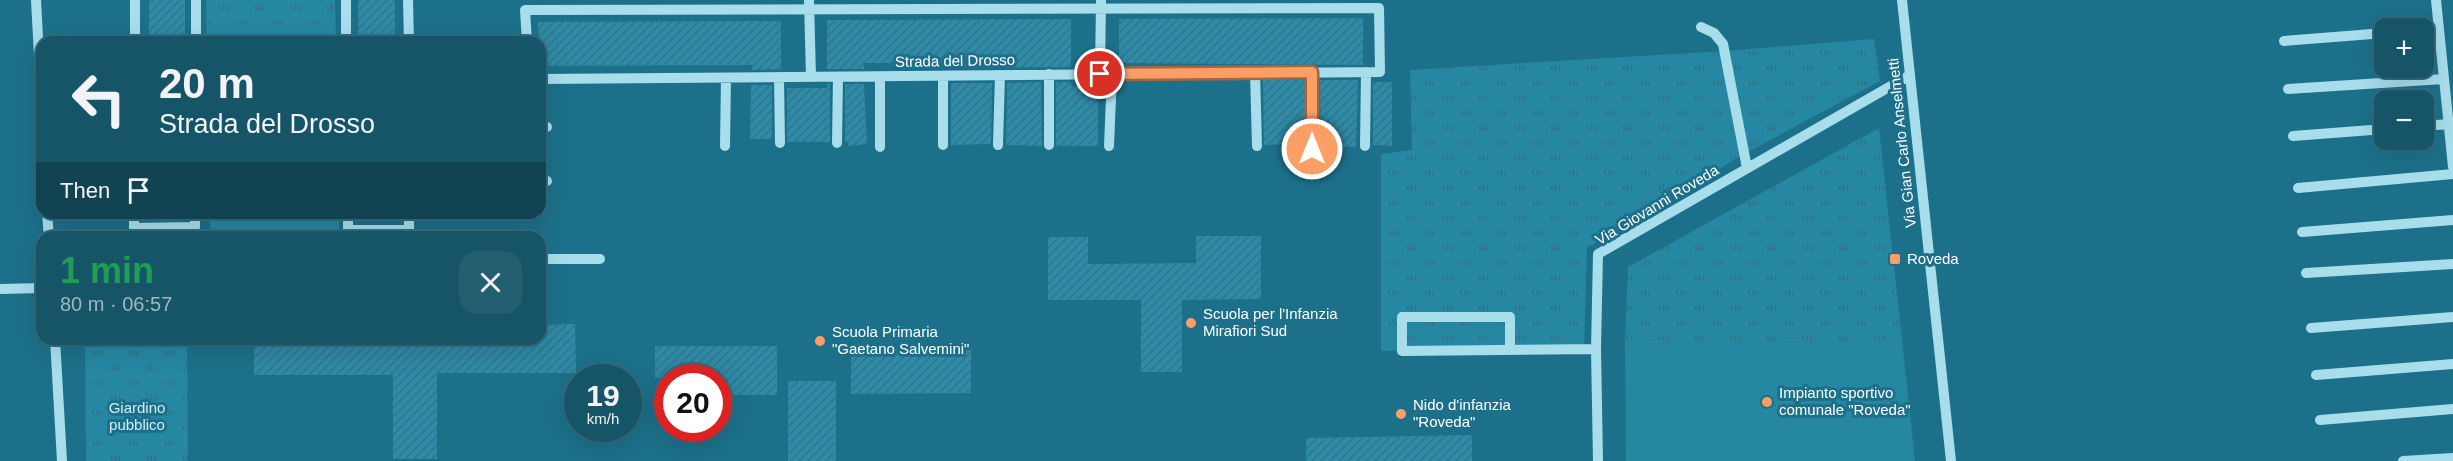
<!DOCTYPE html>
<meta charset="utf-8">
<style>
:root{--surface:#165468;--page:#235e71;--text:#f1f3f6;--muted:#9eb7c0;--line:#356a7c}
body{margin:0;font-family:Arial,sans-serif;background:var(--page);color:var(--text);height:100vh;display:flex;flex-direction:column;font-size:22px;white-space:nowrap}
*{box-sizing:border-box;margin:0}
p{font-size:20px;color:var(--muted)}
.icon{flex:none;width:33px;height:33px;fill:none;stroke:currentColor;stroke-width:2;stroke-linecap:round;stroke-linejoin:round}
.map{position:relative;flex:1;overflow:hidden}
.sheet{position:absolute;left:36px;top:231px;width:510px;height:114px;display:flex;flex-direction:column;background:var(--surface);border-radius:18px;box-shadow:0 6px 24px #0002,0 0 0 2px var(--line)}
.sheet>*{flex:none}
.top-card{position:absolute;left:36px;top:36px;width:510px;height:183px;border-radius:18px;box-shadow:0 6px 24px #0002,0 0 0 2px var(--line);background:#165468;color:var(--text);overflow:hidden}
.controls{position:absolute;left:2374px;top:18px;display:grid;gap:12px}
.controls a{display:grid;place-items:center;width:60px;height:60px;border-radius:12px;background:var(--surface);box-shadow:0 6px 24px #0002,0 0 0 2px var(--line);font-size:30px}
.speed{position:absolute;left:564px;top:364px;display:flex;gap:12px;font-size:30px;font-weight:700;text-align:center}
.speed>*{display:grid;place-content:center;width:78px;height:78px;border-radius:50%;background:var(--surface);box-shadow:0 6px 24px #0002,0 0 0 2px var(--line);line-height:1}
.speed small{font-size:15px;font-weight:400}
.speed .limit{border:9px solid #d22;background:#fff;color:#111}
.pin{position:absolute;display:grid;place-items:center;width:51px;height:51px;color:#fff;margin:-26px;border:3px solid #fff;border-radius:50%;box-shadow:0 2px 6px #0007}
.me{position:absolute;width:66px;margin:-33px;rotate:0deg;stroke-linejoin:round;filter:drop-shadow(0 0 4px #0008)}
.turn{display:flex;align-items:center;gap:21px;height:126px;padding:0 24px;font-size:27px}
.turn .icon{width:78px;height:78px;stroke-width:2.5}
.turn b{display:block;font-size:42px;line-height:51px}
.then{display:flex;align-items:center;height:57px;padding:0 24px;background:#0003;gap:12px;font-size:22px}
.round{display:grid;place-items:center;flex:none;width:63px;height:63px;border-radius:18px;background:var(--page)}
.overview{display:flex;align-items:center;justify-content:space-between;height:102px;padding:0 24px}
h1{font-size:36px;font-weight:700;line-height:45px;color:#1e9e55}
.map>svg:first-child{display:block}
.grass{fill:url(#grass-tufts)}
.pitch{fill:#2687a3}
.building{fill:url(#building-hatch)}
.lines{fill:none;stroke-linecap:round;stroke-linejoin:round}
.minor{stroke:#a8ddec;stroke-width:10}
.route-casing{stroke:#a46742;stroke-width:15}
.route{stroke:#fc9f66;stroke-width:10}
.poi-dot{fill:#fc9f66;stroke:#1d708a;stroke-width:2}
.labels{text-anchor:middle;stroke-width:6;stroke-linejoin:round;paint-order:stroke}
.street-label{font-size:15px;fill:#fff;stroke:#1d708a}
.poi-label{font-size:15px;fill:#fff;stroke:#1d708a;text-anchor:start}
.park-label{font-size:15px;fill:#cdeff9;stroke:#1d708a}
</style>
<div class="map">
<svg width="2453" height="461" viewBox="0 0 2453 461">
<defs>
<pattern id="grass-tufts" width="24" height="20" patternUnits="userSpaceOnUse" patternTransform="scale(1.5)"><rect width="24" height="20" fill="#2687a3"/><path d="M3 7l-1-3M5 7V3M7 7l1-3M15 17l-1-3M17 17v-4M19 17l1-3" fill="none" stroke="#356f80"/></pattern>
<pattern id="building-hatch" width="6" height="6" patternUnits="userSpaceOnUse" patternTransform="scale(1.5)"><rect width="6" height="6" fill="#2c8ba8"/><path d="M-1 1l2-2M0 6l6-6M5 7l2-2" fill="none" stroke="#397283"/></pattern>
</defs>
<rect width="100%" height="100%" fill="#1d708a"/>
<path class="grass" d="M 206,0 L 335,0 L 336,42 L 207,42 Z
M 1874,39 L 1880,81 L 1744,154 L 1587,248 L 1584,349 L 1381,351 L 1381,154 L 1412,150 L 1410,70 L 1725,51 Z
M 1879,128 L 1902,340 L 1625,344 L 1628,267 Z
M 210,213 L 339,213 L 339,230 L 210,233 Z
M 85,339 L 187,339 L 188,461 L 86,461 Z"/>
<path class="pitch" d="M 1902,340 L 1915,461 L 1626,461 L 1625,344 Z"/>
<path class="building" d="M 149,0 L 185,0 L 185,42 L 149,42 Z
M 358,0 L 395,0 L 395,42 L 358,42 Z
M 1363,18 L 1363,65 L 1119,63 L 1119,19 Z
M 1071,19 L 1071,67 L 948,68 L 948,63 L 864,63 L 864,69 L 827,69 L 827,20 Z
M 781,21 L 781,69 L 752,70 L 752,65 L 540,66 L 538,22 Z
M 1263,80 L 1305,80 L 1305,144 L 1264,145 Z
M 1320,80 L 1358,80 L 1356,147 L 1321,147 Z
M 1041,82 L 1042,146 L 1006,145 L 1007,83 Z
M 1056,82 L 1071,82 L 1071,86 L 1098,86 L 1098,146 L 1056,146 Z
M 1373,82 L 1392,82 L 1392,146 L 1373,145 Z
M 951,83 L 992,83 L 991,144 L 951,145 Z
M 827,84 L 830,84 L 830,142 L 787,142 L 787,88 L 827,88 Z
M 845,84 L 864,84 L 867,144 L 848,146 L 848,142 L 845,142 Z
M 751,85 L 772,85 L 772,139 L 750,139 Z
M 1196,236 L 1261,236 L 1261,299 L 1182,300 L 1182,372 L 1141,372 L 1141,300 L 1048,300 L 1048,237 L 1088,237 L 1088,264 L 1196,263 Z
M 575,324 L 576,373 L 437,373 L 437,459 L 393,459 L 393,375 L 254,375 L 254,339 L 540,339 L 540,325 Z
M 655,346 L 777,346 L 777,395 L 718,395 L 718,378 L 655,378 Z
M 971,346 L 971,393 L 851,394 L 851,347 Z
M 788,381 L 836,381 L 836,461 L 788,461 Z
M 1472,435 L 1472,461 L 1306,461 L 1306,438 Z"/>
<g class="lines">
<path class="minor" d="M 36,0 L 42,113
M 346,0 L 346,42
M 408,0 L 409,42
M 809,0 L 811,77
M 1902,0 L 1951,461
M 2436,0 L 2453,167
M 1701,27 L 1714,33 L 1723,44 L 1747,168
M 2424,29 L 2439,28
M 2284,41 L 2385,33
M 135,42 L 135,0
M 196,42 L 196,0
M 527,42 L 525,10 L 1379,8 L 1380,72 L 540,79
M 1255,72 L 1257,146
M 1100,74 L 1101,0
M 880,77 L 880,147
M 779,78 L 780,143
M 2288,89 L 2444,79
M 2424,126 L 2449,124
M 540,127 L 547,127
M 2293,136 L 2385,129
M 837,143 L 838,77
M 943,145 L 943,76
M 998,145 L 1000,75
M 1049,145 L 1049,74
M 725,146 L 726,78
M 1109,146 L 1112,74
M 1365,146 L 1366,72
M 1312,149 L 1312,72
M 540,181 L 547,181
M 2298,188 L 2453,174
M 47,213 L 49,237
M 134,213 L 134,228 L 195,227 L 195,213
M 348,213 L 348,230 L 409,230 L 409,213
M 2302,232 L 2453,220
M 540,259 L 600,259
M 2306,273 L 2453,264
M 0,289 L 42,288
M 2311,328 L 2453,317
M 55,339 L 62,461
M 1510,349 L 1510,317 L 1402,317 L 1402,351 L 1596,349
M 2316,375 L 2453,364
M 2320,420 L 2453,409
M 1598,461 L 1596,349 L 1598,254 L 1910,75
M 2403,461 L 2453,458"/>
</g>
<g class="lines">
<defs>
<path id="route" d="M 1100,74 L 1312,72 L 1312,149"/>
</defs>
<use href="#route" class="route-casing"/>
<use href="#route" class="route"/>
</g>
<g class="poi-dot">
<rect x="1889" y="253" width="12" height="12" rx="3"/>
<circle cx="1191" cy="323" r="6"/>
<circle cx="820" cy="341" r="6"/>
<circle cx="1767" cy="402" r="6"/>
<circle cx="1401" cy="414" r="6"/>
</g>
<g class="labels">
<g class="street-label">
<text transform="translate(955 61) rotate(-1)" y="5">Strada del Drosso</text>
<text transform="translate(1902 143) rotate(-96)" y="5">Via Gian Carlo Anselmetti</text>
<text transform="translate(1657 205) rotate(-31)" y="5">Via Giovanni Roveda</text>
</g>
<g class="poi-label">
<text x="1907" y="264">Roveda</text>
<text x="1203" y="319">Scuola per l'Infanzia<tspan x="1203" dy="17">Mirafiori Sud</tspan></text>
<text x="832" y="337">Scuola Primaria<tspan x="832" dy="17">"Gaetano Salvemini"</tspan></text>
<text x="1779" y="398">Impianto sportivo<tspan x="1779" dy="17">comunale "Roveda"</tspan></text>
<text x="1413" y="410">Nido d'infanzia<tspan x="1413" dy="17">"Roveda"</tspan></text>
</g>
<g class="park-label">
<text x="137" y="413">Giardino<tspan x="137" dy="17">pubblico</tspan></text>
</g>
</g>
</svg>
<div class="controls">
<a>+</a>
<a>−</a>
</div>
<div class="speed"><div>19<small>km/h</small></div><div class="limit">20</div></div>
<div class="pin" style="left:1100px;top:74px;background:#d93025"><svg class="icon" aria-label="arrive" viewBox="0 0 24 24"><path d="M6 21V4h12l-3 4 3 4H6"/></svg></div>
<svg class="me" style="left:1312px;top:149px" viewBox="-20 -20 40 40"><circle r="17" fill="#fc9f66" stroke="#fff" stroke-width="3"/><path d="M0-11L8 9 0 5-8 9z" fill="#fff"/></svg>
<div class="top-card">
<div class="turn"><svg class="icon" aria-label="left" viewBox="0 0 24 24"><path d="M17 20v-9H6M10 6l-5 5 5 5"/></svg><div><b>20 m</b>Strada del Drosso</div></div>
<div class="then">Then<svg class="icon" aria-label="arrive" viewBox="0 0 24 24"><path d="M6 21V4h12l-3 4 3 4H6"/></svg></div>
</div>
<section class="sheet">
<div class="overview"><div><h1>1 min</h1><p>80 m · 06:57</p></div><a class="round"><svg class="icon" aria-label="close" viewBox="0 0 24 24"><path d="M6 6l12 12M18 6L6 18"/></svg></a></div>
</section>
</div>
